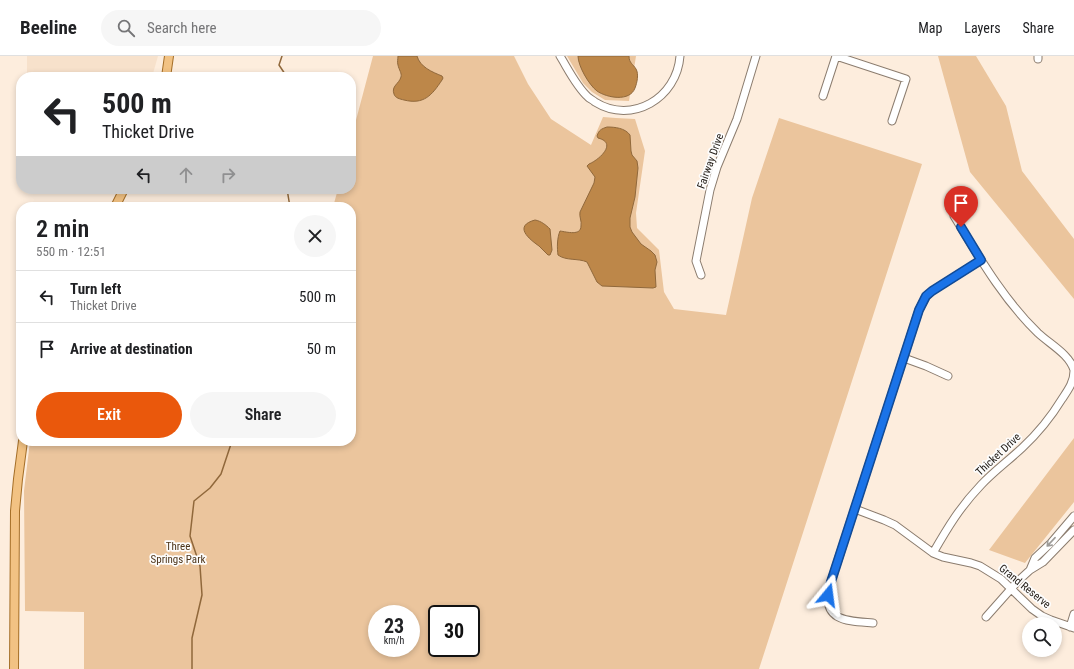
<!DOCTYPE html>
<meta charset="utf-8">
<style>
:root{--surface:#fff;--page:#f6f6f6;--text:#202124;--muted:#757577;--line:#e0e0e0;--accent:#ea580c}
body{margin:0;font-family:"Roboto Condensed",sans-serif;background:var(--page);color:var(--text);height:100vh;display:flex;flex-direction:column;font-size:15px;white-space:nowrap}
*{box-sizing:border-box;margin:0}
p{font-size:13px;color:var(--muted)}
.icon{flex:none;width:22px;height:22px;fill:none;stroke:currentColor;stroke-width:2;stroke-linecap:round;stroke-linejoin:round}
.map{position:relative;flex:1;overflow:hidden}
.panel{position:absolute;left:16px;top:146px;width:340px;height:244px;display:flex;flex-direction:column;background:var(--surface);border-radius:16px;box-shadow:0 2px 6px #0003}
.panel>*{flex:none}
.hud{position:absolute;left:16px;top:16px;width:340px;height:122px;border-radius:16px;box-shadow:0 2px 6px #0003;background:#fff;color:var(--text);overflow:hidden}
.controls{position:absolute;left:1022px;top:561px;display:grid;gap:8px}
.controls a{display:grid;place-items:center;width:40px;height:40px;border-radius:50%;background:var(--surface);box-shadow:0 2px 6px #0003;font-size:20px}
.speed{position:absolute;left:368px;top:549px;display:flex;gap:8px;font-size:20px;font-weight:700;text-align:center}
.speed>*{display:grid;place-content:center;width:52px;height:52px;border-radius:50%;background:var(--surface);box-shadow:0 2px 6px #0003;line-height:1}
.speed small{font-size:10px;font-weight:400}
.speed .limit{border:2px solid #111;border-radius:6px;background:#fff;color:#111}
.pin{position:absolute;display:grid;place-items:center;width:34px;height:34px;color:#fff;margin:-41px -17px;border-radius:50% 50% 50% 0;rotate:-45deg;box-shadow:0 0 4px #0007}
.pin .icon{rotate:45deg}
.me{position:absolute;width:44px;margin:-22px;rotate:16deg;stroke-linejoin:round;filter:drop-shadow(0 0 3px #0008)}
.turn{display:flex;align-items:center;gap:14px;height:84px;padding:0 20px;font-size:18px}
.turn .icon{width:52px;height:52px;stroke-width:2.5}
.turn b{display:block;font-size:28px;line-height:34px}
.lanes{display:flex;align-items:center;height:38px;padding:0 20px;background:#0003;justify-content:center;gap:20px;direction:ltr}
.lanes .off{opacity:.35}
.round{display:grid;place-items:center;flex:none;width:42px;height:42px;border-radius:21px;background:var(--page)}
.head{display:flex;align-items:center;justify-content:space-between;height:68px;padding:0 20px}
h1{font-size:24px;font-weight:600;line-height:30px}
.primary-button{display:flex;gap:8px;margin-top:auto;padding:8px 20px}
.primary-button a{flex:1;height:46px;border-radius:24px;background:var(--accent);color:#fff;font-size:16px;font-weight:600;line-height:46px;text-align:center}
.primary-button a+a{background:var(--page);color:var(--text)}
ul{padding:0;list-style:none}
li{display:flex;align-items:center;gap:12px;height:52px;padding:0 20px;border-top:1px solid var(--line)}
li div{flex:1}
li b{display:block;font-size:15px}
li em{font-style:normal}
header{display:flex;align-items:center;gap:24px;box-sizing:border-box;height:56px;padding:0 20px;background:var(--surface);border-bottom:1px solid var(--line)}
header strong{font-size:19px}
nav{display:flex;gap:22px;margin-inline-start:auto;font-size:14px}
.search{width:280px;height:36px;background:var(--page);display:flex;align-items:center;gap:10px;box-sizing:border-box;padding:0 14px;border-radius:22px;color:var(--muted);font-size:15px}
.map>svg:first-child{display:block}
.built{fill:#f7e1cb}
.green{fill:#ebc59d;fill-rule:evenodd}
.water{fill:#bd8749;stroke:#90683b}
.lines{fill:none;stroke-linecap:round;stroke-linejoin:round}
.stream{stroke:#90683b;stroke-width:1.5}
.minor-casing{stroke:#8b7c6e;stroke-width:9}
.major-casing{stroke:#a56f28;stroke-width:10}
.minor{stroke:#fff;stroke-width:7}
.major{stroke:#f2c283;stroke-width:8}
.oneway{stroke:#9d9b98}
.route-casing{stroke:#114b97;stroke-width:10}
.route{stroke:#1a73e8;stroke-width:7}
.labels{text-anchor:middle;stroke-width:3.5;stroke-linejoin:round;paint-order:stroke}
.street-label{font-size:11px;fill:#26201a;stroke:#fdfdfd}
.park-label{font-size:11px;fill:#4d351a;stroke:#fdfdfd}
</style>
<header>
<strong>Beeline</strong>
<div class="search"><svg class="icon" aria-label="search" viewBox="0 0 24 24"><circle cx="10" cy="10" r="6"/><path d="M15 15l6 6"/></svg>Search here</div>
<nav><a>Map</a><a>Layers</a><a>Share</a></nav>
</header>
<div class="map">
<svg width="1074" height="613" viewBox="0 0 1074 613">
<rect width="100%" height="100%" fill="#fdeddd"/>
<path class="built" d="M 27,0 L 158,0 L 152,21 L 27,21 Z"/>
<path class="green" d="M 373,0 L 514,0 L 528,28 L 551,63 L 591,89 L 603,61 L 616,62 L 635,63 L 645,95 L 636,157 L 637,172 L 659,194 L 664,236 L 674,253 L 726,259 L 752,142 L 779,62 L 922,108 L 759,613 L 84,613 L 84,556 L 25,555 L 24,435 L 30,385 L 351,385 L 351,151 L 333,151 L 338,133 L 351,133 L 351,83 ZM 377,558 L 411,558 L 411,592 L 377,592 ZM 437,558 L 471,558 L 471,592 L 437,592 Z
M 567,0 L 636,0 L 629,45 L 605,44 L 592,36 L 583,27 Z
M 938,0 L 976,0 L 1006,50 L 1022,115 L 1074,183 L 1074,243 L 970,116 Z
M 1074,382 L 1074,446 L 1025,507 L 989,494 Z"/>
<path class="water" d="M 398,0 L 417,0 C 420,11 432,16 442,20 L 443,22 L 442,24 C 432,39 424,49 404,44 C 400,43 395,42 394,38 C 391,30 399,28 401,21 C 402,17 399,14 398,9 C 397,6 398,3 398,0 Z
M 578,0 L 629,0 C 629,7 633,8 636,13 C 639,18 637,27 635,32 C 630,46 607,42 597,35 C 589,29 578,10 578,0 Z
M 607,71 C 615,71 625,72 630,79 L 631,95 L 632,99 L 637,105 L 638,112 L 635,141 L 630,162 L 630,171 L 632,176 L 641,188 L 651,195 L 655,199 L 657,206 L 655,214 L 656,231 L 653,232 L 602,230 L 597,226 L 587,206 C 578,202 566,205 558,199 C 557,192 557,182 560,175 C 567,176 581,180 581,170 C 582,165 579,161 580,156 L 594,127 L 595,121 L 587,110 L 589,108 C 599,104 618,87 598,82 L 597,80 C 599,74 601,73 607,71 Z
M 535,164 C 541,165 546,169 550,173 L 552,194 L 550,199 L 548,199 C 545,196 542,193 539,190 C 529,183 513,170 535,164 Z"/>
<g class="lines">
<path class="stream" d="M 282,0 L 279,9 L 287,21
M 287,133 L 290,151
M 192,613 L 192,582 L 202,539 L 200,510 L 190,480 L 194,445 L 210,432 L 221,418 L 232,385"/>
<defs>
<path id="minor" d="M 560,0 C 568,13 576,30 588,41 C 590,43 593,44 595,46 C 632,69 677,42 680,0
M 836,0 L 906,23 L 892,65
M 1038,0 L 1038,3
M 823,40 L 836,0
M 954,160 C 979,201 1003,243 1038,277 C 1051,289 1069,298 1074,314
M 701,219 L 696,205 L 710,134 L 717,111 L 737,63 L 756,0
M 904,302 L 926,310 L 948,320
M 855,453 L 884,464 L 895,469 L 933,497 L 943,501 L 971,507 L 980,510 L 1001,523 L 1032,553 L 1042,560 L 1051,564 L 1074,572
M 933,497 C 948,471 960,451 981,429 C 993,416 1008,405 1022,392 C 1037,378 1051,361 1062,343 C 1068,334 1074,326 1074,315
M 1030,514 L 1035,502 L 1051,487 L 1074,460
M 986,561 L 1017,526 L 1030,514 L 1043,506 L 1074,474
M 873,567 C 849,565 822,566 829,532 L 919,254 L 926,241 L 932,235 L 981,204
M 1070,571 L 1074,558"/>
<path id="major" d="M 166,21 L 169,0
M 115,151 L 124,133
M 14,613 L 15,455 L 18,423 L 23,385"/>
</defs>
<use href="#minor" class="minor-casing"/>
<use href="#major" class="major-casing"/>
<use href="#minor" class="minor"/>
<use href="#major" class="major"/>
</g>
<defs><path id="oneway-shaft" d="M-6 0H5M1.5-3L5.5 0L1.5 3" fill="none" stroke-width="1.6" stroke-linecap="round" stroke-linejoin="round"/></defs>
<use class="oneway" href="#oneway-shaft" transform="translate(1051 486) rotate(133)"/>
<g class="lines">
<defs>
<path id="route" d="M 828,539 L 829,532 L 919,254 L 926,240 L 932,235 L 981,204 L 961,171"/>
</defs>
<use href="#route" class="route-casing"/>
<use href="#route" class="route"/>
</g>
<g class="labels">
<g class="street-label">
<text transform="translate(710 105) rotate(-70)" y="4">Fairway Drive</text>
<text transform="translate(998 398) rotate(-43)" y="4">Thicket Drive</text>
<text transform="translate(1025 530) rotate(39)" y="4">Grand Reserve</text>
</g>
<g class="park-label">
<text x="178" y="494">Three<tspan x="178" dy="13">Springs Park</tspan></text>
</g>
</g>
</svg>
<div class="controls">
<a><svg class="icon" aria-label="search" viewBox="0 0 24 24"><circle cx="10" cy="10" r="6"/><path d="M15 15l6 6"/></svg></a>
</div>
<div class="speed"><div>23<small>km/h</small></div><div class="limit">30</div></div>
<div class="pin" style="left:961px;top:171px;background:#d93025"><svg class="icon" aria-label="arrive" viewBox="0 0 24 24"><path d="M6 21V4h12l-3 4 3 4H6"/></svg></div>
<svg class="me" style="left:828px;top:539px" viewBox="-20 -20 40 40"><path d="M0-17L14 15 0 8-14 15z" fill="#1a73e8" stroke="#fff" stroke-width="4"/></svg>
<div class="hud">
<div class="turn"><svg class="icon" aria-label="left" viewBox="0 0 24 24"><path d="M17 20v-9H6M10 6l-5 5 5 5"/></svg><div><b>500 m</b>Thicket Drive</div></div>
<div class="lanes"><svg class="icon" aria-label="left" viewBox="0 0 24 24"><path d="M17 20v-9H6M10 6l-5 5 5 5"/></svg><svg class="icon off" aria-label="ahead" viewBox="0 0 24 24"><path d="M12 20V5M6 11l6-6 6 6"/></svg><svg class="icon off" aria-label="right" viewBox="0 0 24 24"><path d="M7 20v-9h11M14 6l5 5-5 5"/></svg></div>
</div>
<section class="panel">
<div class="head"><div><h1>2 min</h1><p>550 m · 12:51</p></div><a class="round"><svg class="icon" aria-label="close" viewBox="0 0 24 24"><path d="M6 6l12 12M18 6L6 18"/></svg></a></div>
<ul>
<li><svg class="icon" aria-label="left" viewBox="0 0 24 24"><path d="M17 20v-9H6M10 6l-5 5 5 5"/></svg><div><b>Turn left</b><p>Thicket Drive</p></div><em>500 m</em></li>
<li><svg class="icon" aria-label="arrive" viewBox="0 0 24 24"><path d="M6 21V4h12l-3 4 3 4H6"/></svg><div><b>Arrive at destination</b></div><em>50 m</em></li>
</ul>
<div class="primary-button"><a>Exit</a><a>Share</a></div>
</section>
</div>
